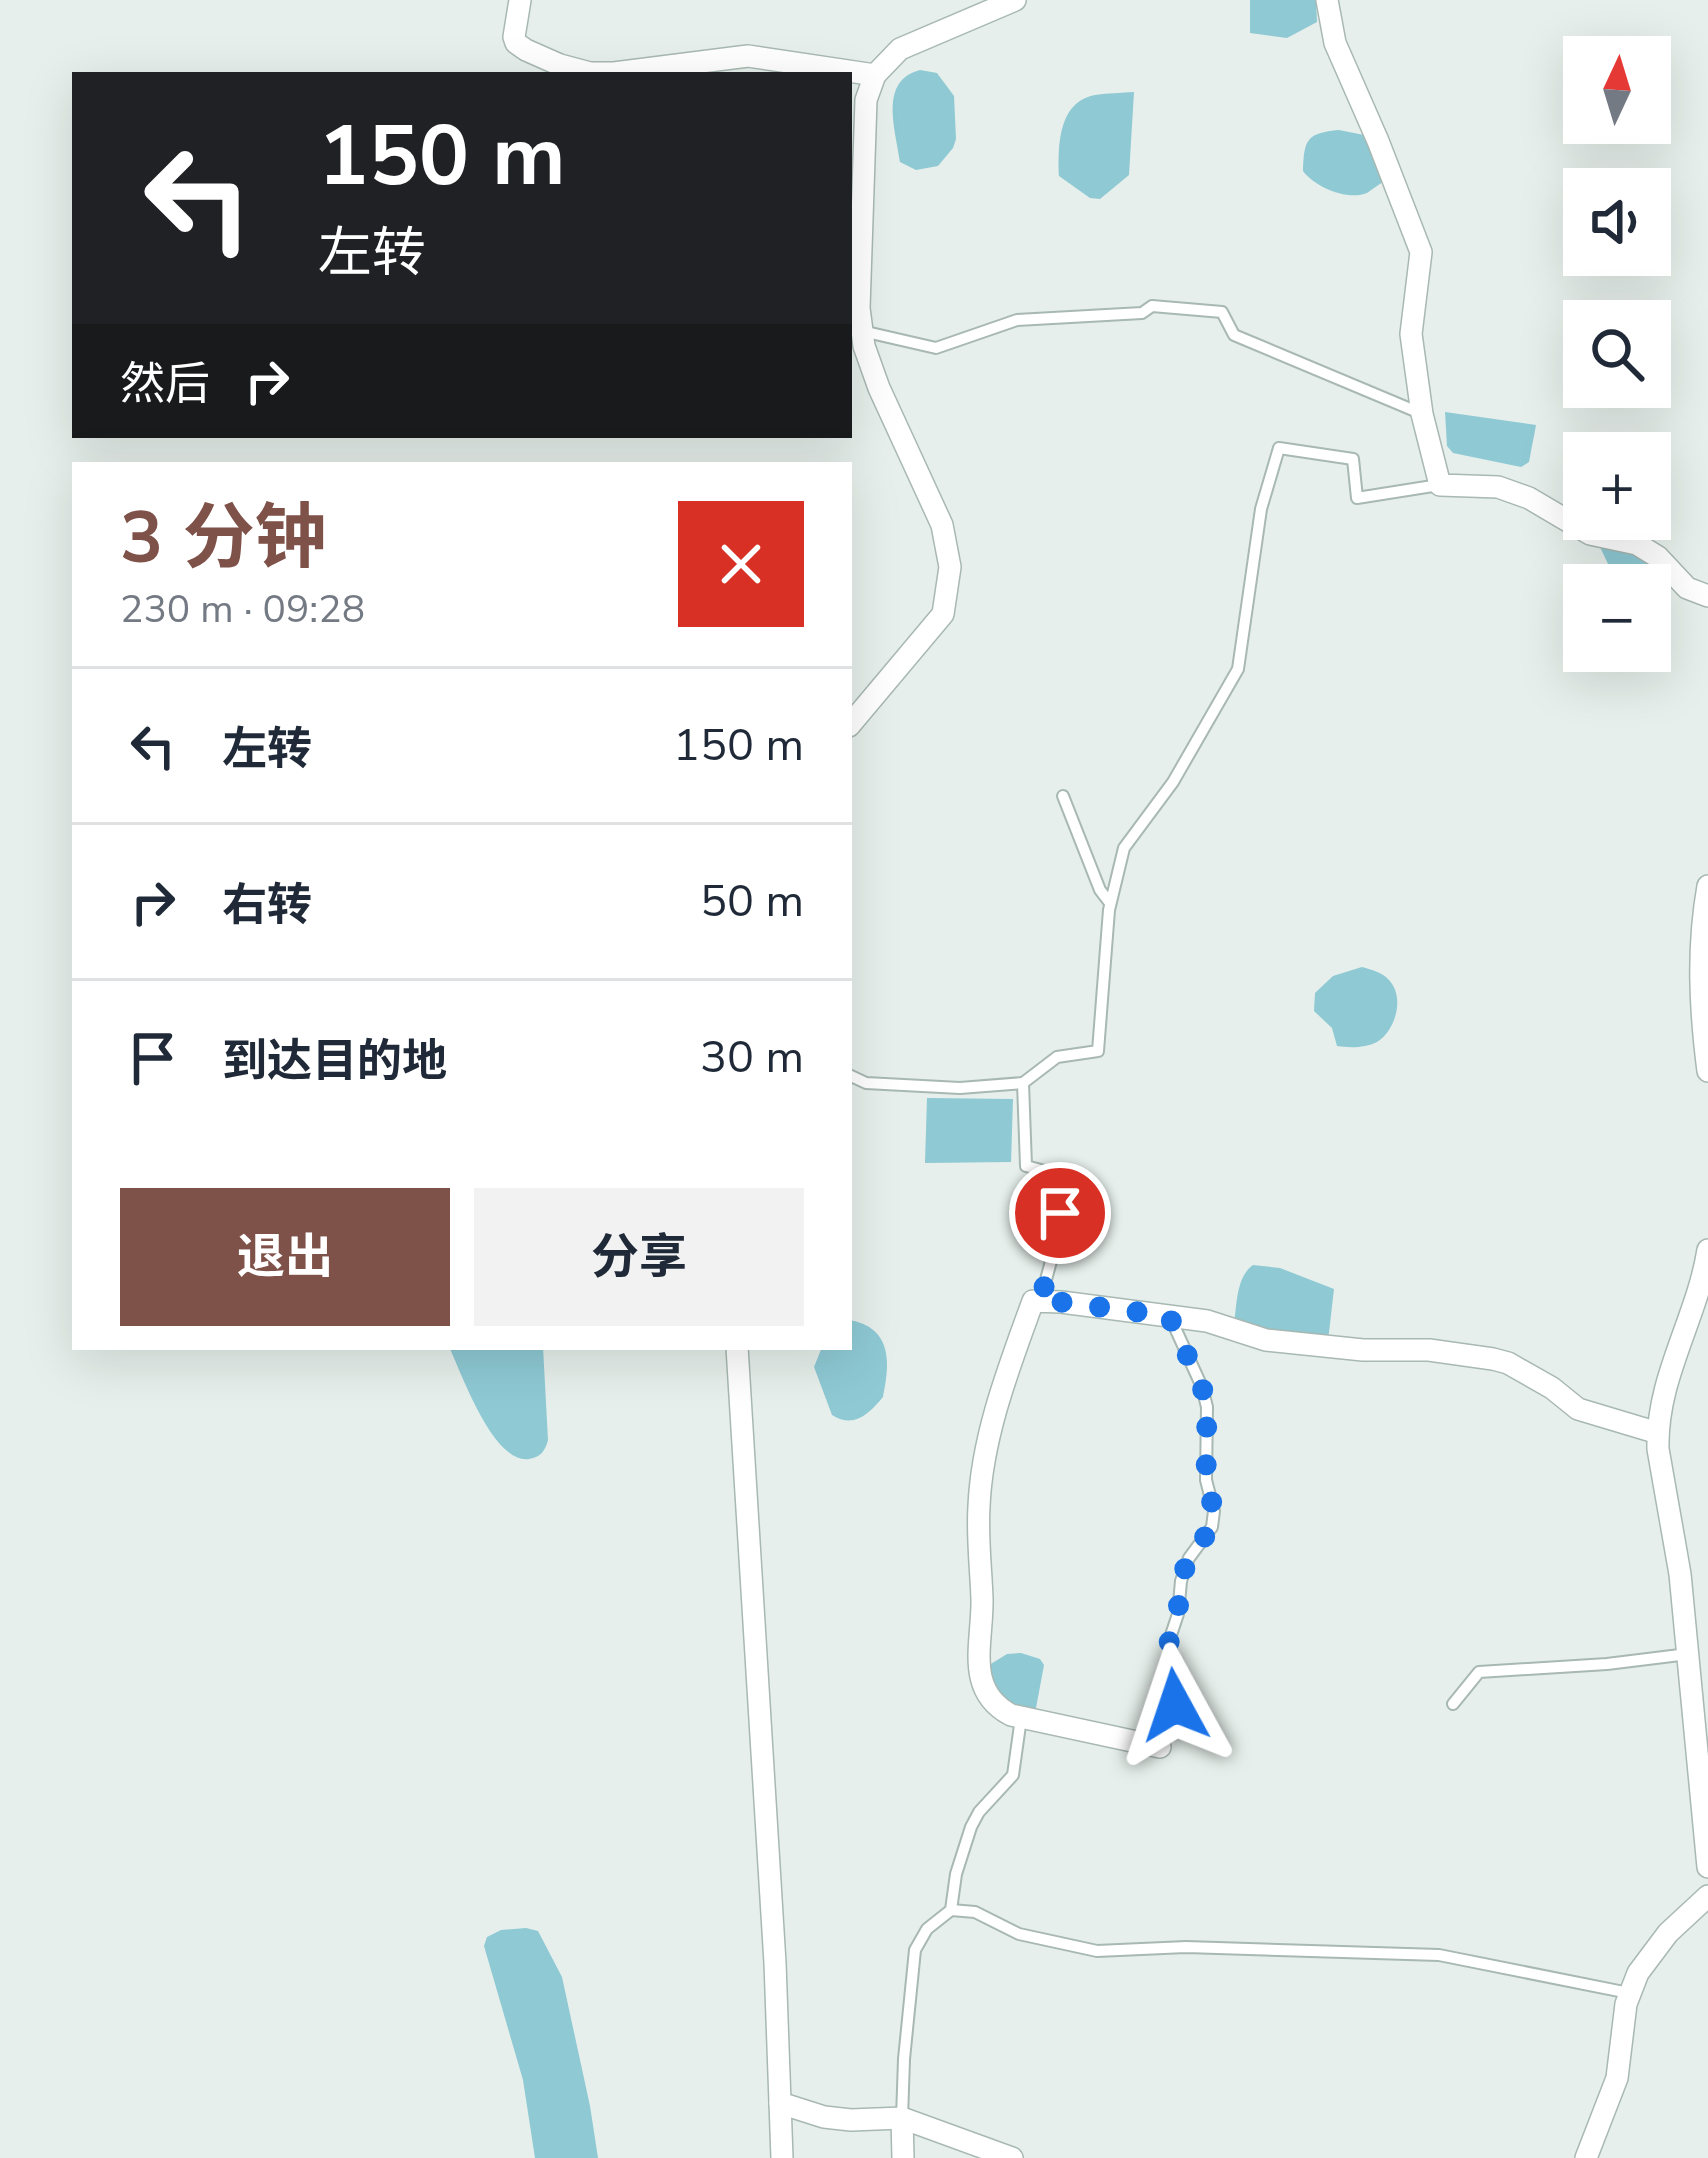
<!DOCTYPE html>
<html lang="zh">
<head>
<meta charset="utf-8">
<style>
  body { margin:0; font-family:"Nunito Sans","Noto Sans SC",sans-serif; background:#f2f2f3; color:#1f2937; height:100vh; display:flex; flex-direction:column; font-size:45px; white-space:nowrap }
  * { box-sizing:border-box; margin:0 }
  p { font-size:39px; color:#747a83 }
  .icon { flex:none; width:66px; height:66px; fill:none; stroke:currentColor; stroke-width:2; stroke-linecap:round; stroke-linejoin:round }
  .map { position:relative; flex:1; overflow:hidden }
  .side { position:absolute; left:72px; top:462px; width:780px; height:888px; display:flex; flex-direction:column; background:#fff; border-radius:0px; box-shadow:0 12px 48px #0002 }
  .side>* { flex:none }
  .guide { position:absolute; left:72px; top:72px; width:780px; height:366px; border-radius:0px; box-shadow:0 12px 48px #0002; background:#202124; color:#fff; overflow:hidden }
  .needle { width:78px; rotate:4deg }
  .controls { position:absolute; left:1563px; top:36px; display:grid; gap:24px }
  .controls a { display:grid; place-items:center; width:108px; height:108px; border-radius:0px; background:#fff; box-shadow:0 12px 48px #0002; font-size:60px }
  .pin { position:absolute; display:grid; place-items:center; width:102px; height:102px; color:#fff; margin:-51px; border:6px solid #fff; border-radius:50%; box-shadow:0 3px 12px #0007 }
  .me { position:absolute; width:132px; margin:-66px; rotate:355deg; stroke-linejoin:round; filter:drop-shadow(0 0 9px #0008) }
  .turn { display:flex; align-items:center; gap:42px; height:252px; padding:0 48px; font-size:54px }
  .turn .icon { width:156px; height:156px; stroke-width:2.5 }
  .turn b { display:block; font-size:84px; line-height:102px }
  .then { display:flex; align-items:center; height:114px; padding:0 48px; background:#0003; gap:24px; font-size:45px }
  .round { display:grid; place-items:center; flex:none; width:126px; height:126px; border-radius:0px; background:#f2f2f3 }
  .overview { display:flex; align-items:center; justify-content:space-between; height:204px; padding:0 48px }
  h1 { font-size:72px; font-weight:700; line-height:90px; color:#7f5249 }
  .primary-button { display:flex; gap:24px; margin-top:auto; padding:24px 48px }
  .primary-button a { flex:1; height:138px; border-radius:0px; background:#7f5249; color:#fff; font-size:48px; font-weight:700; line-height:138px; text-align:center }
  .primary-button a+a { background:#f2f2f3; color:#1f2937 }
  ul { padding:0; list-style:none }
  li { display:flex; align-items:center; gap:36px; height:156px; padding:0 48px; border-top:3px solid #e0e1e3 }
  li div { flex:1 }
  li b { display:block; font-size:45px }
  li em { font-style:normal }
  .map>svg:first-child { display:block }
  .water { fill:#8ec9d4 }
  .lines { fill:none; stroke-linecap:round; stroke-linejoin:round }
  .service-casing { stroke:#a8b8b2; stroke-width:14 }
  .minor-casing { stroke:#a8b8b2; stroke-width:24 }
  .service { stroke:#fff; stroke-width:10 }
  .minor { stroke:#fff; stroke-width:21 }
  .route { stroke:#1a73e8; stroke-width:21; stroke-dasharray:0 37.8 }
</style>
</head>
<body>
<div class="map">
<svg width="1708" height="2158" viewBox="0 0 1708 2158">
  <rect width="100%" height="100%" fill="#e6efeb"/>
  <g class="water">
    <path d="M1250,0H1316L1317,22L1287,38L1250,33Z"/>
    <path d="M920,70L937,73L954,96L956,139L953,148L938,166L916,170L900,162C896,130 878,81 920,70Z"/>
    <path d="M1134,92L1129,175L1100,199L1090,198L1059,176C1058,146 1058,102 1095,95C1108,93 1122,93 1134,92Z"/>
    <path d="M1339,130L1369,136L1384,181C1381,183 1370,191 1367,193C1347,201 1315,187 1303,171C1304,139 1307,133 1339,130Z"/>
    <path d="M1445,412L1536,425L1529,462L1521,467L1453,453L1447,446Z"/>
    <path d="M1600,547L1633,551L1669,578L1650,592V585H1618Z"/>
    <path d="M1362,967C1372,970 1382,972 1389,980C1405,997 1396,1030 1377,1042C1365,1048 1350,1048 1337,1046L1332,1028L1314,1011L1315,993L1333,976Z"/>
    <path d="M927,1098L1013,1099L1011,1162L925,1163Z"/>
    <path d="M1253,1265L1280,1268L1334,1289L1328,1341L1234,1324C1237,1305 1236,1277 1253,1265Z"/>
    <path d="M849,1320C891,1327 891,1361 883,1397C869,1414 854,1429 832,1415L814,1367L822,1347H849Z"/>
    <path d="M449,1347H543L548,1440C545,1451 541,1457 529,1459C493,1464 462,1374 449,1347Z"/>
    <path d="M1021,1653L1040,1659L1044,1665L1036,1708C1005,1712 997,1691 986,1667L1007,1654Z"/>
    <path d="M526,1928L538,1931L562,1977L590,2106L598,2158H535L523,2080L484,1946L487,1937L501,1930Z"/>
  </g>
  <g class="lines">
    <defs>
      <g id="service">
        <path d="M862,331L936,348L1017,320L1142,313L1152,306L1222,312L1234,335L1420,413"/>
        <path d="M1063,796L1100,890L1110,903"/>
        <path d="M849,1075L866,1083L960,1088L1023,1083L1057,1057L1098,1051L1109,910L1124,848L1173,782L1238,669L1261,509L1279,448L1353,459L1357,498L1439,485"/>
        <path d="M1023,1083L1026,1166L1067,1177L1054,1250L1040,1302"/>
        <path d="M1453,1704L1479,1672L1607,1664L1688,1654"/>
        <path d="M1160,1747L1177,1697L1178,1680L1169,1641L1178,1614L1181,1581L1189,1558L1212,1527L1214,1511L1206,1480L1207,1407L1202,1387L1171,1319"/>
        <path d="M951,1910L975,1912L1019,1934L1097,1951L1186,1947L1439,1955L1629,1993"/>
        <path d="M902,2118L904,2059L915,1950L927,1929L951,1910L956,1874L971,1827L979,1812L1013,1775L1021,1718"/>
      </g>
      <g id="minor">
        <path d="M520,0L514,37L516,43L526,50L560,65L590,73H614L748,56L875,75"/>
        <path d="M1327,0L1335,43L1378,141L1421,252L1411,334L1422,414L1440,485L1498,487L1529,498L1590,534L1637,544L1658,557L1687,588L1708,596"/>
        <path d="M849,726L943,614L950,567L942,525L879,388L864,346L859,308L866,100L875,75L900,49L1015,0"/>
        <path d="M1708,886C1697,948 1700,1009 1708,1071"/>
        <path d="M1708,1250C1697,1319 1656,1378 1658,1449L1680,1574L1708,1867"/>
        <path d="M737,1347L775,1963L782,2158"/>
        <path d="M1160,1747L1011,1715C964,1690 983,1642 982,1599C981,1568 977,1538 979,1506C982,1436 1009,1367 1033,1301L1061,1302L1207,1321L1266,1340L1363,1350H1429L1493,1359L1508,1363L1552,1388L1578,1409L1658,1433"/>
        <path d="M780,2103L824,2117L851,2120L902,2118L1012,2158"/>
        <path d="M902,2118L903,2158"/>
        <path d="M1586,2158L1617,2078L1626,2004L1638,1973L1668,1933L1708,1896"/>
      </g>
    </defs>
    <use href="#service" class="service-casing"/>
    <use href="#minor" class="minor-casing"/>
    <use href="#service" class="service"/>
    <use href="#minor" class="minor"/>
  </g>
  <g class="lines">
    <path class="route" d="M1060,1213L1054,1250L1040,1302H1061L1169,1316L1202,1387L1207,1407L1206,1480L1214,1511L1212,1527L1189,1558L1180,1581L1178,1614L1169,1641L1178,1680L1175,1705"/>
  </g>
</svg>
<div class="controls">
<a><svg class="needle" viewBox="-14 -14 28 28"><path d="M0-13l5 13h-10z" fill="#e53935"/><path d="M0 13l5-13h-10z" fill="#747a83"/></svg></a>
<a><svg class="icon" aria-label="sound" viewBox="0 0 24 24"><path d="M4 9h4l5-4v14l-5-4H4zM17 9q2 3 0 6"/></svg></a>
<a><svg class="icon" aria-label="search" viewBox="0 0 24 24"><circle cx="10" cy="10" r="6"/><path d="M15 15l6 6"/></svg></a>
<a>+</a>
<a>−</a>
</div>
<div class="pin" style="left:1060px;top:1213px;background:#d93025"><svg class="icon" aria-label="arrive" viewBox="0 0 24 24"><path d="M6 21V4h12l-3 4 3 4H6"/></svg></div>
<svg class="me" style="left:1175px;top:1705px" viewBox="-20 -20 40 40"><path d="M0-17L14 15 0 8-14 15z" fill="#1a73e8" stroke="#fff" stroke-width="4"/></svg>
<div class="guide">
<div class="turn"><svg class="icon" aria-label="left" viewBox="0 0 24 24"><path d="M17 20v-9H6M10 6l-5 5 5 5"/></svg><div><b>150 m</b>左转</div></div>
<div class="then">然后<svg class="icon" aria-label="right" viewBox="0 0 24 24"><path d="M7 20v-9h11M14 6l5 5-5 5"/></svg></div>
</div>
<section class="side">
<div class="overview"><div><h1>3 分钟</h1><p>230 m · 09:28</p></div><a class="round" style="background:#d93025;color:#fff"><svg class="icon" aria-label="close" viewBox="0 0 24 24"><path d="M6 6l12 12M18 6L6 18"/></svg></a></div>
<ul>
<li><svg class="icon" aria-label="left" viewBox="0 0 24 24"><path d="M17 20v-9H6M10 6l-5 5 5 5"/></svg><div><b>左转</b></div><em>150 m</em></li>
<li><svg class="icon" aria-label="right" viewBox="0 0 24 24"><path d="M7 20v-9h11M14 6l5 5-5 5"/></svg><div><b>右转</b></div><em>50 m</em></li>
<li><svg class="icon" aria-label="arrive" viewBox="0 0 24 24"><path d="M6 21V4h12l-3 4 3 4H6"/></svg><div><b>到达目的地</b></div><em>30 m</em></li>
</ul>
<div class="primary-button"><a>退出</a><a>分享</a></div>
</section>
</div>
</body>
</html>
